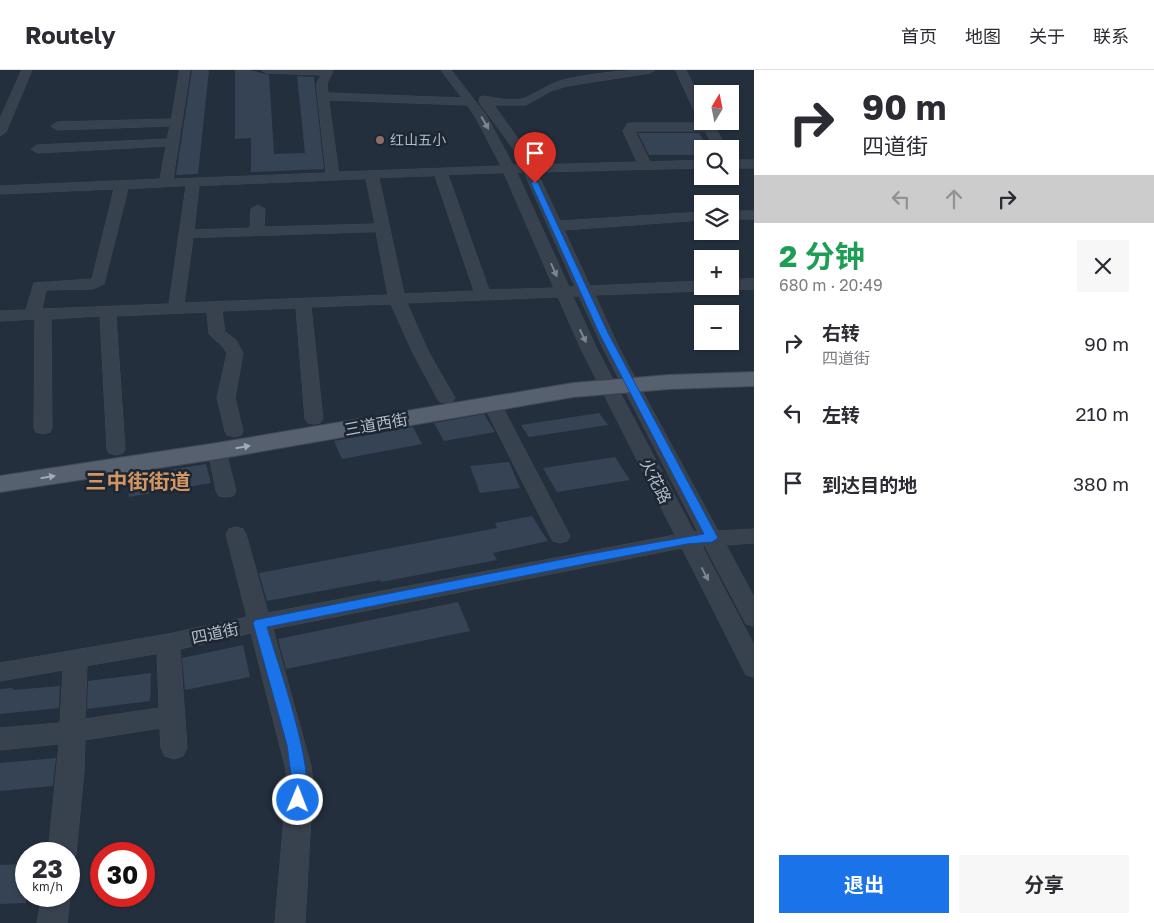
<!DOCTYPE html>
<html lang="zh">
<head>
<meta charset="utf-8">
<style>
  body { margin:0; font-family:"Golos Text","Noto Sans SC",sans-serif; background:#f7f7f7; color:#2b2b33; height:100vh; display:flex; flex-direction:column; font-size:19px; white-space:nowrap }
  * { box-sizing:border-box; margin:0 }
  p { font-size:16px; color:#7c7c81 }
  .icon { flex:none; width:28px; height:28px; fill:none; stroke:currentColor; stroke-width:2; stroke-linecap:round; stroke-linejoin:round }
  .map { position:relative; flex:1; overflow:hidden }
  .side { display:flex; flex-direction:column; background:#fff; width:400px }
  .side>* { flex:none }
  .hud { background:#fff; color:#2b2b33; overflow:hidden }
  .needle { width:32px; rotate:10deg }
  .fabs { position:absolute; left:694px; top:15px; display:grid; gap:10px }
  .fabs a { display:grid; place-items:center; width:45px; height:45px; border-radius:0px; background:#fff; box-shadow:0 1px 4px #0004; font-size:25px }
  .speed { position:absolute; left:15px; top:772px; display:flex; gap:10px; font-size:25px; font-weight:700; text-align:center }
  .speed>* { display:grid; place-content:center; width:65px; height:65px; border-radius:50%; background:#fff; box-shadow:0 1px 4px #0004; line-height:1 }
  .speed small { font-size:12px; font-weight:400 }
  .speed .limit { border:8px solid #d22; background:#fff; color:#111 }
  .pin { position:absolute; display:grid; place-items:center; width:42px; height:42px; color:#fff; margin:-51px -21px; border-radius:50% 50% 50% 0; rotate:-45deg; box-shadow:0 0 5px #0007 }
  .pin .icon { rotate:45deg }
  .me { position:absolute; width:55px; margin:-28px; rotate:1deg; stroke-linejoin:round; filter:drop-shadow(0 0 4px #0008) }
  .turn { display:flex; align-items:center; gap:18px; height:105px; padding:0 25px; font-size:22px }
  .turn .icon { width:65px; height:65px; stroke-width:2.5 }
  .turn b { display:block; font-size:35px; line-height:42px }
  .lanes { display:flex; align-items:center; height:48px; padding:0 25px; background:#0003; justify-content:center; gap:25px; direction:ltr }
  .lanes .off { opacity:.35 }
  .round { display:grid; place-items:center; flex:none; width:52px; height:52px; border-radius:0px; background:#f7f7f7 }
  .summary { display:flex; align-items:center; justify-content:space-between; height:85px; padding:0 25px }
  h1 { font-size:30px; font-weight:700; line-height:38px; color:#1e9e55 }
  .button { display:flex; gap:10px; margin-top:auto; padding:10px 25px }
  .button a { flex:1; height:58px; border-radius:0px; background:#1a73e8; color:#fff; font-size:20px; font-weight:700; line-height:58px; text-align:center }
  .button a+a { background:#f7f7f7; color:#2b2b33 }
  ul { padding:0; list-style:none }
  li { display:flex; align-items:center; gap:15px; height:70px; padding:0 25px }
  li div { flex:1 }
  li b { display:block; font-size:19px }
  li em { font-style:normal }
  header { display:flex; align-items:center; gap:30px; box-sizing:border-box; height:70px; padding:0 25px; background:#fff; border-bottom:1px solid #e1e1e2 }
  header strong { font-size:24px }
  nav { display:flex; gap:28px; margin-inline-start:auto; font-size:18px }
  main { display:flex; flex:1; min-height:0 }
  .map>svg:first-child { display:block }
  .building { fill:#364354 }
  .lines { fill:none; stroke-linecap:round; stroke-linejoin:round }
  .minor-casing { stroke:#414a57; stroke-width:1 }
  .major-casing { stroke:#414a57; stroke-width:2 }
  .minor { fill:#38414e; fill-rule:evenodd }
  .major { fill:#56606e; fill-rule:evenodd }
  .oneway { fill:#7c8592 }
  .oneway2 { fill:#a1aab7 }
  .route { fill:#1a73e8; stroke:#114b97 }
  .education-dot { fill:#8d6e63; stroke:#1d2633; stroke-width:2 }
  .labels { text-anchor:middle; stroke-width:5; stroke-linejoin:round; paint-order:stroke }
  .far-poi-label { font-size:14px; fill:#b4bcc9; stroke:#1d2633; text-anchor:start }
  .street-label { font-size:16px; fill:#b4bcc9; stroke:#1d2633 }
  .district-label { font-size:21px; font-weight:bold; fill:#d59563; stroke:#1d2633 }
</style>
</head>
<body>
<header>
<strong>Routely</strong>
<nav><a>首页</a><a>地图</a><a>关于</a><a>联系</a></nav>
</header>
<main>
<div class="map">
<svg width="754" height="853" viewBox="0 0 754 853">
  <rect width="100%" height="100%" fill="#242f3e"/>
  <g class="building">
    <path d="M192,0H209L198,104L176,105Z"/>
    <path d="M235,0H250L269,5L274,84L305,83L297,6L314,7L324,99L251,102V68L235,69Z"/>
    <path d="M638,63H699L709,79H702V85H649Z"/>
    <path d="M599,343L608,355L529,367L521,355Z"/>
    <path d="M484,344L495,362L444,371L434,353Z"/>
    <path d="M413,357L422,374L342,389L334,371Z"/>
    <path d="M615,387L630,410L557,422L543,398Z"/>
    <path d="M509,392L520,418L480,423L470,396Z"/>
    <path d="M206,394L211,413L129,427L126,407Z"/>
    <path d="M532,446L548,471L493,483L497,490L381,512L380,510L267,531L259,503L497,458L495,453Z"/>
    <path d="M458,532L470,561L286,599L278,569Z"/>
    <path d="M243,575L250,607L185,620L182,588Z"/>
    <path d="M151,603L150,631L87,639L88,611Z"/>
    <path d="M60,616L59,638L0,644V619L13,618V620Z"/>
    <path d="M56,688L53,716L0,721V693Z"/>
    <path d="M26,794V833L0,834V795Z"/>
  </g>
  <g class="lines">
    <defs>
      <g id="minor">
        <path d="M22,0H32L6,62L0,66V49Z"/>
        <path d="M180,0H190L173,109L326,103L317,20V13L321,5L266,3L261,0H332L333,2L327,13L328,23L462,28L441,0H451L486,45L513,95H521L514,80L479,32L480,27L484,26C494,28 514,32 525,28C538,22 549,14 563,10C593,3 625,0 655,0L650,3L567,16L551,21L526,35H494L526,80L533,95L637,92L623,61L627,54L631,53H701L700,51L702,48V51H712L727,79H715L705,61H635L650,92L702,90V98L537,102L560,151L702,142V150L564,160L590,216L702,211V216H709L707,219L702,221L595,225L619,278L718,461L754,459V473L726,475L754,527V556L746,554L705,476H702L754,575V607L746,605L682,478L273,559L311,696L313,712L305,853H275L287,712L285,696L251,563L180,579L187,678L183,686L174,689L165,686L161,678L160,658L85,670L84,701L76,784L72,793L69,794V784H48L59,674L0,680V658L60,653L63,600L0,611V593L168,564L247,547L226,464L229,459L236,457L243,459L246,464L268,543L675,465L581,279L558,227L407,233L428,281L455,328L452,332L446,333L440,332L437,328L412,281L391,234L311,237L323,349L320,353L314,354L308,353L305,349L296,238L222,241L225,262L236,270L243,283L235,328L243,361L241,365L234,367L227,365L225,361L217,328L227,283L223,277L209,264L207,242L116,246L125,379L123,383L116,385L109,383L107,379L100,246L51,249L52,358L50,362L43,364L36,362L34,358L35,249L0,251V241L26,240L34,213L92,209L114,119L0,124V116L160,109L166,76L37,83L31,79L37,75L167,69L170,56L57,60L51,56L57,52L171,49ZM329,30L467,35L475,46L501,96L339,102ZM524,102L575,217H569L517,103ZM504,103L554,218L489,220L448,105ZM435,106L474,221L404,224L379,108ZM366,109L375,154L264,157L265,139L258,135L251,139L250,158L194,160L199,116ZM186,116L169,234L42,239L46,220L93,219L104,214L128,119ZM376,162L388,225L184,233L193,168ZM573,226H579L603,278L698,462H694L597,279ZM157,584L159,638L85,649L87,596Z"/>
        <path d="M676,0H686L702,33V47L696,44Z"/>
        <rect x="730" y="90" width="24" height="8"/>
        <rect x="730" y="141" width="24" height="8"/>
        <path d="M754,209V219L730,220L723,216H730V210Z"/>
        <path d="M492,329L498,330L501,334L570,466L567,471L560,473L553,471L550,466L483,334L486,330Z"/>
        <path d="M217,375L224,377L226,381L236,421L233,426L226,427L219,426L216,421L208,381L210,377Z"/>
        <path d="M69,822L70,826L67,853H37L42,826H69Z"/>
      </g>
      <path id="major" d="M754,302V316L669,319L573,327L217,389L0,422V406L217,373L573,313L669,305Z"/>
    </defs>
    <use href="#minor" class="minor-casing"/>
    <use href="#major" class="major-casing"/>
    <use href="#minor" class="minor"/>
    <use href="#major" class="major"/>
  </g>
  <defs><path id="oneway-solid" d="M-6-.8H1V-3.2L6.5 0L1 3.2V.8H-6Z" transform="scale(1.25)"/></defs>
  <g class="oneway">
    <use href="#oneway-solid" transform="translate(485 53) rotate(60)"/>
    <use href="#oneway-solid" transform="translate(554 200) rotate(66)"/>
    <use href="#oneway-solid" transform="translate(583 266) rotate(65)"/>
    <use href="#oneway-solid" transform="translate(705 504) rotate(62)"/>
  </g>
  <g class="oneway2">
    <use href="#oneway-solid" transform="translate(243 377) rotate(-10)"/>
    <use href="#oneway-solid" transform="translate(48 407) rotate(-9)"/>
  </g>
  <path class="route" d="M535,111L538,113L608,263L718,468L712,472L687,474L584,494L267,557C277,592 318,704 304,734L298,736L293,734L291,730L292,712L287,675L253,553L255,550L584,485L704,464L599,263L531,113Z"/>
  <circle class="education-dot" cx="380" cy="70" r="5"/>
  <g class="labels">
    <g class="far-poi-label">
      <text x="390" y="75">红山五小</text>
    </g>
    <g class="street-label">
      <text transform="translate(376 354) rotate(-10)" y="6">三道西街</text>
      <text transform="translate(656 411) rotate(63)" y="6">火花路</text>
      <text transform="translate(215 563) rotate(-12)" y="6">四道街</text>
    </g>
    <g class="district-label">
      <text x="138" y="419">三中街街道</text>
    </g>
  </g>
</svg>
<div class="fabs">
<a><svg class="needle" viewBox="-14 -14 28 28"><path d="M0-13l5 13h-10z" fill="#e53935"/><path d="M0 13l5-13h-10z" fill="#7c7c81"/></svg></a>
<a><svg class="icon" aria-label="search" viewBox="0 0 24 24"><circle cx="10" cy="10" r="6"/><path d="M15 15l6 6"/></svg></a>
<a><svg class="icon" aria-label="layers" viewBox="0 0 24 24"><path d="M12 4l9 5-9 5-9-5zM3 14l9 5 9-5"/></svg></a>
<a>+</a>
<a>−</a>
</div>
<div class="speed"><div>23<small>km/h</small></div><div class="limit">30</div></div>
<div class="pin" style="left:535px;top:113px;background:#d93025"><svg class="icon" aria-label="arrive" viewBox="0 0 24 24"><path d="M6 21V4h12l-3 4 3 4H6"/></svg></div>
<svg class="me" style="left:298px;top:730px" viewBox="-20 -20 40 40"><circle r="17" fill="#1a73e8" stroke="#fff" stroke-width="3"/><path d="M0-11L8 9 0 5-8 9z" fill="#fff"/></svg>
</div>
<section class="side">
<div class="hud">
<div class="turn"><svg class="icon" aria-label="right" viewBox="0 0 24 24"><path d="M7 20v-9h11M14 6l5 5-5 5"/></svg><div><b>90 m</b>四道街</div></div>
<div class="lanes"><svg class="icon off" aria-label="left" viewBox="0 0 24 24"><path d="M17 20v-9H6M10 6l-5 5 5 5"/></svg><svg class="icon off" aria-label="ahead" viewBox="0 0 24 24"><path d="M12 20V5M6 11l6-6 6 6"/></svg><svg class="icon" aria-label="right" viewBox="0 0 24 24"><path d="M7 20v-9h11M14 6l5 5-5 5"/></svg></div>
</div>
<div class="summary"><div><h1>2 分钟</h1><p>680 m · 20:49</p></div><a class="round"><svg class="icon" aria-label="close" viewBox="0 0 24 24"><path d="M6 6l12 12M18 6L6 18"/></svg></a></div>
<ul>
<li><svg class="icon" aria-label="right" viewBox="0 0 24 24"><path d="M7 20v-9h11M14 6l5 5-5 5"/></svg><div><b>右转</b><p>四道街</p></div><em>90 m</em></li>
<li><svg class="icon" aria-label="left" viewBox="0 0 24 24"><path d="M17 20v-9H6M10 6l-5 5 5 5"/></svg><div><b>左转</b></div><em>210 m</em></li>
<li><svg class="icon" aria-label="arrive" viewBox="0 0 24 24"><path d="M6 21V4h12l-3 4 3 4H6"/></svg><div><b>到达目的地</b></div><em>380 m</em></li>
</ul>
<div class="button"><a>退出</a><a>分享</a></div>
</section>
</main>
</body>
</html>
